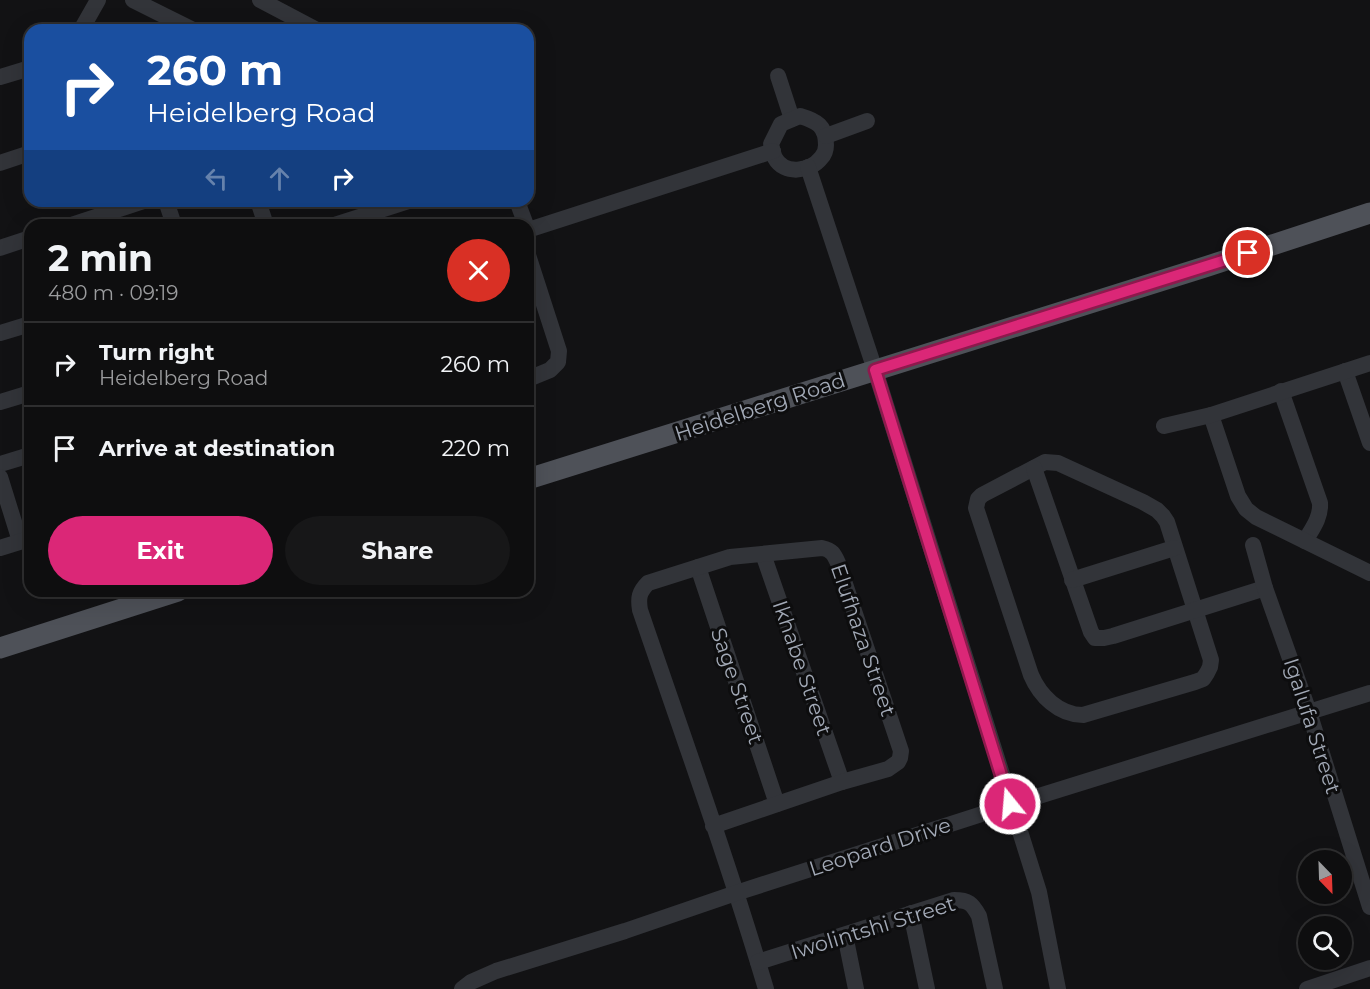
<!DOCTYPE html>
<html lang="en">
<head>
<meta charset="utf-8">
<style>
  body { margin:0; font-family:Montserrat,sans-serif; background:#171718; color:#f1f3f6; height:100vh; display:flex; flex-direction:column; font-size:22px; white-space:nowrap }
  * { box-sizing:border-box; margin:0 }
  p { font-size:20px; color:#9b9c9e }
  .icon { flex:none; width:33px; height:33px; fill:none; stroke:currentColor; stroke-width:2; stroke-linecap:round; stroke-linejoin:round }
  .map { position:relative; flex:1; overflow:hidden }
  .drawer { position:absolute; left:24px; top:219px; width:510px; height:378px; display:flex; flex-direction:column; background:#0e0e0f; border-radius:18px; box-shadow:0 6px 24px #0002,0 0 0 2px #2e2e2f }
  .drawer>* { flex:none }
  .hud { position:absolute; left:24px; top:24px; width:510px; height:183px; border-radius:18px; box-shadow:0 6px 24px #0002,0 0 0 2px #2e2e2f; background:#1a4fa0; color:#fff; overflow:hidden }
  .needle { width:39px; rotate:157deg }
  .buttons { position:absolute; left:1298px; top:850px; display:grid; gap:12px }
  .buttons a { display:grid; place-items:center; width:54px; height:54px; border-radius:50%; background:#0e0e0f; box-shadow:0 6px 24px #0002,0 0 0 2px #2e2e2f; font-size:30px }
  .pin { position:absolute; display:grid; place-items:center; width:51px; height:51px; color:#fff; margin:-26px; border:3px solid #fff; border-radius:50%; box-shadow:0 2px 6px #0007 }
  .me { position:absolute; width:66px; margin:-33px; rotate:343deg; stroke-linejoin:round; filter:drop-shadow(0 0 4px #0008) }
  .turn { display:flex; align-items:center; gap:21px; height:126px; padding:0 24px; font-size:27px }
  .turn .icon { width:78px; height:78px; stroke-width:2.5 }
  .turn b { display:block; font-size:42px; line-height:51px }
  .lanes { display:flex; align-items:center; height:57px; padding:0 24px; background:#0003; justify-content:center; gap:30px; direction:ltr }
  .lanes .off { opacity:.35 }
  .round { display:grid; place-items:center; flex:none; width:63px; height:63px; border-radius:32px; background:#171718 }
  .summary { display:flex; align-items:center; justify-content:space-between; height:102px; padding:0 24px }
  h1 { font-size:36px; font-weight:700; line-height:45px }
  .action { display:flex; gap:12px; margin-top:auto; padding:12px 24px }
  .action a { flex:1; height:69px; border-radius:36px; background:#db2777; color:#fff; font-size:24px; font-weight:700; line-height:69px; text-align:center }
  .action a+a { background:#171718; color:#f1f3f6 }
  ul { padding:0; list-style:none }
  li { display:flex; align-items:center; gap:18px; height:84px; padding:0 24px; border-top:2px solid #2e2e2f }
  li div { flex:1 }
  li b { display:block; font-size:22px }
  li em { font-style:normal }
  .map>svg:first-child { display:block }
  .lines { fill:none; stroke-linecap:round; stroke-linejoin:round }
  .minor { stroke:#323439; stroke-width:16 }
  .major { stroke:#4e5158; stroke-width:21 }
  .route-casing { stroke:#8e194d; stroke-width:15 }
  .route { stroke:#db2777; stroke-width:10 }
  .labels { text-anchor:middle; stroke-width:6; stroke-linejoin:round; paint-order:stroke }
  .street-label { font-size:21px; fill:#a2a9b6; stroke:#0d0d0e }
</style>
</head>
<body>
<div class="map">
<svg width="1370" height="989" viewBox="0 0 1370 989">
  <rect width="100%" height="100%" fill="#121214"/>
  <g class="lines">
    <g class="minor">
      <path d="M133,0L193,30"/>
      <path d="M260,0L317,30"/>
      <path d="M81,30L98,0"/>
      <path d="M778,76L792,119"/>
      <path d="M0,77L30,68"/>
      <path d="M800,116C817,121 826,126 826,145C826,150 824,155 821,158C810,172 784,175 775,158C773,154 772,148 771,144L781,124Z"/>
      <path d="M826,136L867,121"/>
      <path d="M0,163L30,153"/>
      <path d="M808,167L875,370L1039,892L1058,989"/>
      <path d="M166,201L174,225"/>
      <path d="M258,201L266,225"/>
      <path d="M517,201L526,225"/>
      <path d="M71,225L144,201"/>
      <path d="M334,225L409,201"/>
      <path d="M528,230L773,151"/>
      <path d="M0,248L30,238"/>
      <path d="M528,255L559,351L558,362L550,370L528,379"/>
      <path d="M0,333L30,324"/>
      <path d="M1345,371L1370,443"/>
      <path d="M1281,391L1320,503C1321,518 1312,529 1305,541"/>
      <path d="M0,402L30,393"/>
      <path d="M1211,415L1238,496L1246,509L1256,517L1370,573"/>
      <path d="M1164,426L1211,415L1370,363"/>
      <path d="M1045,462L1058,463L1143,502L1157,510L1163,516L1167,522L1211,660L1210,667L1207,673L1203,679L1195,682L1083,715C1059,715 1040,696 1031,675L976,508L978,499L982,495Z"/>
      <path d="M0,464L30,455"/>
      <path d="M1034,468L1091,632L1095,638H1104L1113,636L1265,588"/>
      <path d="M0,477L20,541"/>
      <path d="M1253,545L1265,588L1309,712L1370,907"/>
      <path d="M0,548L29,539"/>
      <path d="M763,554L842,782"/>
      <path d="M698,567L777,804"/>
      <path d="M1072,580L1174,548"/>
      <path d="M713,826L842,782L888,769L898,762L900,758L901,751L838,563C834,554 832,550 822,548L730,557L648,583C639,592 638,598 640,610C683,736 728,861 766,989"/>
      <path d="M911,913L927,989"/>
      <path d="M845,935L856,989"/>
      <path d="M758,962L954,900C968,900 972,903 979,916L995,989"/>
      <path d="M462,989L471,982L496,971L625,931L736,893L1010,805L1370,693"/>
      <path d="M1307,989L1370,968"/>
    </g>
    <g class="major">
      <path d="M528,479L1208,266L1370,213"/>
      <path d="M0,648L178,591"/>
    </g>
  </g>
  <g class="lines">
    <defs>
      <path id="route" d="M1010,804L875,370L1248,253"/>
    </defs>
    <use href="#route" class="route-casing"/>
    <use href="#route" class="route"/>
  </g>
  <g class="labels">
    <g class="street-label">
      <text transform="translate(760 407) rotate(-18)" y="7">Heidelberg Road</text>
      <text transform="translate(863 640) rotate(71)" y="7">Elufhaza Street</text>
      <text transform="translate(802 668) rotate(71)" y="7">Ikhabe Street</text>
      <text transform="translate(737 686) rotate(71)" y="7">Sage Street</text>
      <text transform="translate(1312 726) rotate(72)" y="7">Igalufa Street</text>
      <text transform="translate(880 847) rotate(-18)" y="7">Leopard Drive</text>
      <text transform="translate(873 928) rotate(-17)" y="7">Iwolintshi Street</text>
    </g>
  </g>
</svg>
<div class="buttons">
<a><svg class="needle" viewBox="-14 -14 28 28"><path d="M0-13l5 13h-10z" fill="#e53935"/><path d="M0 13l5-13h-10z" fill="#9b9c9e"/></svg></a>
<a><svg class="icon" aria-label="search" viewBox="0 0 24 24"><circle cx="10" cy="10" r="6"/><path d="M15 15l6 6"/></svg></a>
</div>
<div class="pin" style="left:1248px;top:253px;background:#d93025"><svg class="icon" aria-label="arrive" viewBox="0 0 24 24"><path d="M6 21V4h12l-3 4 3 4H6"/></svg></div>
<svg class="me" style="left:1010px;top:804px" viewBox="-20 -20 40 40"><circle r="17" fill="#db2777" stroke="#fff" stroke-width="3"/><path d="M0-11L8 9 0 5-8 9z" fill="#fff"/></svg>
<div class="hud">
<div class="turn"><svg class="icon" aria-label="right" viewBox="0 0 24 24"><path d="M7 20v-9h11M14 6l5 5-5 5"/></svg><div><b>260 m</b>Heidelberg Road</div></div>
<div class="lanes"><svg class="icon off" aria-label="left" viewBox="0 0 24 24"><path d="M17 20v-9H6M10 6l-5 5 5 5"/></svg><svg class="icon off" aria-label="ahead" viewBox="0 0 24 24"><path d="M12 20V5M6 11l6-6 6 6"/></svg><svg class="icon" aria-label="right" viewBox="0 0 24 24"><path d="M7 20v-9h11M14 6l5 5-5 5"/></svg></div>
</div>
<section class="drawer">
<div class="summary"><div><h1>2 min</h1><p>480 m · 09:19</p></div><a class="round" style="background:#d93025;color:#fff"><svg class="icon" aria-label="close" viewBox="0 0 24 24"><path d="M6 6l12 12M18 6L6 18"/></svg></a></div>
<ul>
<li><svg class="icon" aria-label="right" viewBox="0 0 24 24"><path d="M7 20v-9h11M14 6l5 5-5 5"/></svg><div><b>Turn right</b><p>Heidelberg Road</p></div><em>260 m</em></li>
<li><svg class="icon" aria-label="arrive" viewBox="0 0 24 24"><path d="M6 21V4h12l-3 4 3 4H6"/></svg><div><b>Arrive at destination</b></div><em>220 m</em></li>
</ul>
<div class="action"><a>Exit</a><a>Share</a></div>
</section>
</div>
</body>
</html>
